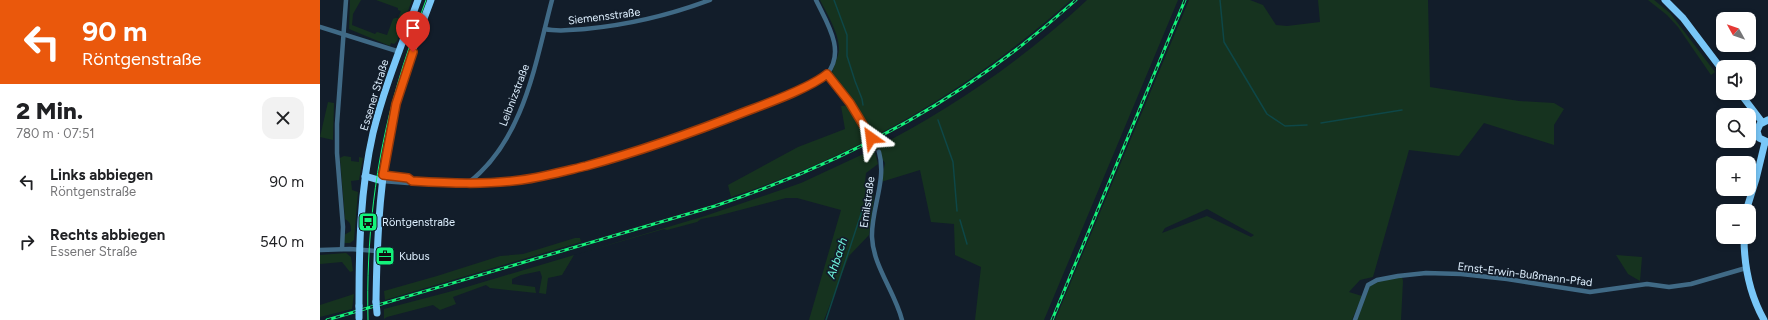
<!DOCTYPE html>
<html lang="de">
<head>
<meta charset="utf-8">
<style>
  body { margin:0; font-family:Figtree,sans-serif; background:#f2f2f2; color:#202124; height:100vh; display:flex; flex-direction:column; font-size:15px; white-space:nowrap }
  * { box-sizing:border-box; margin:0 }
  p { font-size:13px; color:#757577 }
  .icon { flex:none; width:22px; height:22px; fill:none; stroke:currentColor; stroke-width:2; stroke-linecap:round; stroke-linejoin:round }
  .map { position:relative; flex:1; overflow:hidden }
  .sheet { display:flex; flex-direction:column; background:#fff; width:320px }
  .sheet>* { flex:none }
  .guide { background:#ea580c; color:#fff; overflow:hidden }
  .needle { width:26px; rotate:310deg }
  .controls { position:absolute; left:1396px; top:12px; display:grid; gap:8px }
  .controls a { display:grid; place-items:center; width:40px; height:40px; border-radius:8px; background:#fff; box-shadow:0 2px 6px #0003; font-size:20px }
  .pin { position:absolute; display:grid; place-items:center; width:34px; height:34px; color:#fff; margin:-41px -17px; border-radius:50% 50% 50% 0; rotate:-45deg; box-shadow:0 0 4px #0007 }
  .pin .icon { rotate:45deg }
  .me { position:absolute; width:44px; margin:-22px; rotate:329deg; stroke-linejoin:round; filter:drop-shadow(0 0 3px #0008) }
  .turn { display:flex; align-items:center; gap:14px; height:84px; padding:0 16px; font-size:18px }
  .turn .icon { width:52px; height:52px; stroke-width:2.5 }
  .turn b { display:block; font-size:28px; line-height:34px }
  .round { display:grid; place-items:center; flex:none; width:42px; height:42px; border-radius:12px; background:#f2f2f2 }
  .head { display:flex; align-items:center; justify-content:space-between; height:68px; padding:0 16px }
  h1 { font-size:24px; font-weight:800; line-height:30px }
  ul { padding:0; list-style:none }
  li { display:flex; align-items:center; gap:12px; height:60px; padding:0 16px }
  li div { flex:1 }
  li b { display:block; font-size:15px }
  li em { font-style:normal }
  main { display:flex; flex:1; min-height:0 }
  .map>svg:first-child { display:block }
  .green { fill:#16331f; fill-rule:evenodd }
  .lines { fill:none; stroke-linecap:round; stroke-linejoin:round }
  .stream { stroke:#0e4747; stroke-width:1.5 }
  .street-tunnel { stroke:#303c4a; stroke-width:4.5; stroke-dasharray:4.5 2; stroke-linecap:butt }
  .street { stroke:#406a86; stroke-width:4.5 }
  .secondary { stroke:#79c7f8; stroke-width:7 }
  .tram { stroke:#13f37b; stroke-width:1 }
  .rail-casing { stroke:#13f37b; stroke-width:3 }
  .rail { stroke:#121d2a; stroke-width:1.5; stroke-dasharray:4.5; stroke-linecap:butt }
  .secondary-bridge { stroke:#79c7f8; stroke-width:7 }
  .route-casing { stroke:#983908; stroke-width:10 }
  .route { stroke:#ea580c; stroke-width:7 }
  .labels { text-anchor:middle; stroke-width:3.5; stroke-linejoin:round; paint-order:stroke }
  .street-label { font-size:11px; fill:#ddeefd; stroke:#121d2a }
  .poi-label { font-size:11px; fill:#ddeefd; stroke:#121d2a; text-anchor:start }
  .water-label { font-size:12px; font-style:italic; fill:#70f8e0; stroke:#121d2a }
</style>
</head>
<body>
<main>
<section class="sheet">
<div class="guide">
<div class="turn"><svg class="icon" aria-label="left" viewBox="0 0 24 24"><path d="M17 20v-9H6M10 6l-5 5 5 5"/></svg><div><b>90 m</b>Röntgenstraße</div></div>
</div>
<div class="head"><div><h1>2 Min.</h1><p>780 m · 07:51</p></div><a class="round"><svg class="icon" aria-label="close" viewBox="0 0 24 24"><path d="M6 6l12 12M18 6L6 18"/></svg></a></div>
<ul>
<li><svg class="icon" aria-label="left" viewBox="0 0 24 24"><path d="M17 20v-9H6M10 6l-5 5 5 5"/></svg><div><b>Links abbiegen</b><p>Röntgenstraße</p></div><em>90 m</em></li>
<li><svg class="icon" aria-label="right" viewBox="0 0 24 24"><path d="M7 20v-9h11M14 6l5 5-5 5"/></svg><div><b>Rechts abbiegen</b><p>Essener Straße</p></div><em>540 m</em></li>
</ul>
</section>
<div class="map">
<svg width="1448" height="320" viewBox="0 0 1448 320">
  <rect width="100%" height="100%" fill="#121d2a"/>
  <g class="green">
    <path d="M30,0H41L33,14L32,25L55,34L57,32L67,35L73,19L75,18H78L81,11L78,10V8L56,0H92L77,41L74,44L71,43L70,46L29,29Z"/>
    <path d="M500,0H751C652,88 538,156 411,197L408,185L478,147L525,129L521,106L535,105C529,98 514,83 512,75C511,71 519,57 519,49C519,33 507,14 500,0Z"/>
    <path d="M767,0H858L724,320H655L661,267L635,255L634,224L611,222L600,170L561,182L565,163L555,148C578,136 602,123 624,109C675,78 723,41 767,0Z"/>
    <path d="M869,0H930L943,5L956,25L967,26L1000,22L998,0H1108L1110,87L1199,101L1234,103L1244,109L1234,125V145L1164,123L1139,156L1089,150L1053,277L1040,280L1029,292L1042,296L1032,320H735ZM887,209L934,235L931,237L887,216L842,233L845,228Z"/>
    <path d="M1328,0H1334L1350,13L1395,72L1391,75L1358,27L1347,15Z"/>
    <path d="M8,102L14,103L13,140L0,137Z"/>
    <path d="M554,149L558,164L546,173L545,182L553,189L554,198L549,235L529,256L504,320H489L521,210L477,198H466L397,216L381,219L377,222L347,230L344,229L254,255L242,275L228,278L226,294L219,293L222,277L220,271L201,275L192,279V284L215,287L216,293L170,288L166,285L133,297L136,304L120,310L113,305L67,317L64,319V309L140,289L385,216L481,183Z"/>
    <path d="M24,156L31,157V161L39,162V157L43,158L39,180L31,181L32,190L38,192L34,240L30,243H24V235L31,231C31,224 30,222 25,219L20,158Z"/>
    <path d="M255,238H260L261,242L65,300L64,291L117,276L180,256L203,254Z"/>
    <path d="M26,253L31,257L33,271L30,272L22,262L0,264V255Z"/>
    <path d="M1296,255L1322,257L1320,281L1308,274Z"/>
    <path d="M1082,277L1083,281L1081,320H1037L1050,286L1060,281Z"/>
    <path d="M34,294L32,309L0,317V305Z"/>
  </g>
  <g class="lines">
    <g class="stream">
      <path d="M514,0L527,35V56L535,81L542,99L543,105"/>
      <path d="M900,0L904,42L947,114L965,126L987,125"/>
      <path d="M618,120L633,162L637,211"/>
      <path d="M1001,123L1082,110"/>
      <path d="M640,220L647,244"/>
      <path d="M506,320L542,211L548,204"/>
    </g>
    <path class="street-tunnel" d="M551,138L559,152"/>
    <g class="street">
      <path d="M496,0C507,23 526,51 507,74L530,103L551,138"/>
      <path d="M0,27L80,52"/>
      <path d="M225,29C238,32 251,30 265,29C308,25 350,15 390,0"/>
      <path d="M559,152C567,180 551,209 552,237C553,266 575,292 582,320"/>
      <path d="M63,175L89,179L92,181"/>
      <path d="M62,181L88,183L92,181C128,183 165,185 201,180C224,177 247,171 269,165C323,151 375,132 427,111C449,102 490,89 507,74"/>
      <path d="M148,183C204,140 215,64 232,0"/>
      <path d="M22,249L23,227L17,153V124L26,0"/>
      <path d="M0,250L30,249L57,251"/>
      <path d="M1035,320L1048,285L1057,280L1078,276L1106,273L1141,274L1187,279L1270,292L1327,284L1349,287L1371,284L1426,268"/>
    </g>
    <g class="secondary">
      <path d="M1345,0L1363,18L1403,71"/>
      <path d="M1420,93L1442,122"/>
      <path d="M1448,142L1439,138L1437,131L1440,124L1448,120"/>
      <path d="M45,176L62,181"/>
      <path d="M1426,211L1436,179L1445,142"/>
      <path d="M1424,237C1424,266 1430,295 1444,320"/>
      <path d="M56,302C57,235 60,169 76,104C85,69 98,34 111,0"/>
      <path d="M39,306C39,248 40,190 53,133C64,88 82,44 98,0"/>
    </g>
    <path class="tram" d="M48,320C46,241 55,162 77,86C85,57 96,28 106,0"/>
    <defs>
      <g id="rail">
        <path d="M7,320L395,206C532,160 648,97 756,0"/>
        <path d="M732,320L865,0"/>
      </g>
    </defs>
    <use href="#rail" class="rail-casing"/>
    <use href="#rail" class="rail"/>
    <g class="secondary-bridge">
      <path d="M56,302L57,313"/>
      <path d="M39,306V318"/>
    </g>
  </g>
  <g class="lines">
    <defs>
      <path id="route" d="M93,52L76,104L63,175L88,178L92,181C128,183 165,185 201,180C223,177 245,171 266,166C321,151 374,132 427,111C448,103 490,88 507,74L530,103L551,138"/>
    </defs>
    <use href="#route" class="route-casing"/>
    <use href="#route" class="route"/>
  </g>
  <defs>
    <symbol id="bus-square" viewBox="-11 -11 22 22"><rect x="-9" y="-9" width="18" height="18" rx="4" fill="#13f37b" stroke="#121d2a"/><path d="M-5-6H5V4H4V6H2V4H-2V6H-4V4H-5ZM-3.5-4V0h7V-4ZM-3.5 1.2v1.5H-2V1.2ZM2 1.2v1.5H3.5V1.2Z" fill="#111"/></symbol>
    <symbol id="office-square" viewBox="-11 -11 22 22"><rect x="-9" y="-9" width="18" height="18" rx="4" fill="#13f37b" stroke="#121d2a"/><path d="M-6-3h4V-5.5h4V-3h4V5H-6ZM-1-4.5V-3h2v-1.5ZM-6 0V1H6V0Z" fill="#111"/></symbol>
  </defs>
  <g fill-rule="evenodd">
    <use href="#bus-square" x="37" y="211" width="22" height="22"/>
    <use href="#office-square" x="54" y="245" width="22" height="22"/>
  </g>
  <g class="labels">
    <g class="street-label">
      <text transform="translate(284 16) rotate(-7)" y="4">Siemensstraße</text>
      <text transform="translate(54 95) rotate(-73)" y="4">Essener Straße</text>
      <text transform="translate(194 95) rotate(-69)" y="4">Leibnizstraße</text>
      <text transform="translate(547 202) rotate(-82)" y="4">Emilstraße</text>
      <text transform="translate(1205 274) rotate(7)" y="4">Ernst-Erwin-Bußmann-Pfad</text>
    </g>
    <g class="poi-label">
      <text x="62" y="226">Röntgenstraße</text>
      <text x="79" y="260">Kubus</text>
    </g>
    <g class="water-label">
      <text transform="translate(517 258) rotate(-72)" y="4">Ahbach</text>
    </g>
  </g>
</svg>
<div class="controls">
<a><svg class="needle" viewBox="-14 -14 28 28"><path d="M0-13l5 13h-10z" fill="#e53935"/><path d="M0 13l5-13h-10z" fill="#757577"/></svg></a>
<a><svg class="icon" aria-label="sound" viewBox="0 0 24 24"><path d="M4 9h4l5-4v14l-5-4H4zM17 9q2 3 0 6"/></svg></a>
<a><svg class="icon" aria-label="search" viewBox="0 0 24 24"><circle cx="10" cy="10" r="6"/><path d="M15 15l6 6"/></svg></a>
<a>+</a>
<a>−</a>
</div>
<div class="pin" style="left:93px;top:52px;background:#d93025"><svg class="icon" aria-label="arrive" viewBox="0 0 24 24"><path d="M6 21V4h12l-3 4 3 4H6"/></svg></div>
<svg class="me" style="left:551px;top:138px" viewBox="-20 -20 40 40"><path d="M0-17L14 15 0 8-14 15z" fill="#ea580c" stroke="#fff" stroke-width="4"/></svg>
</div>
</main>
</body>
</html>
